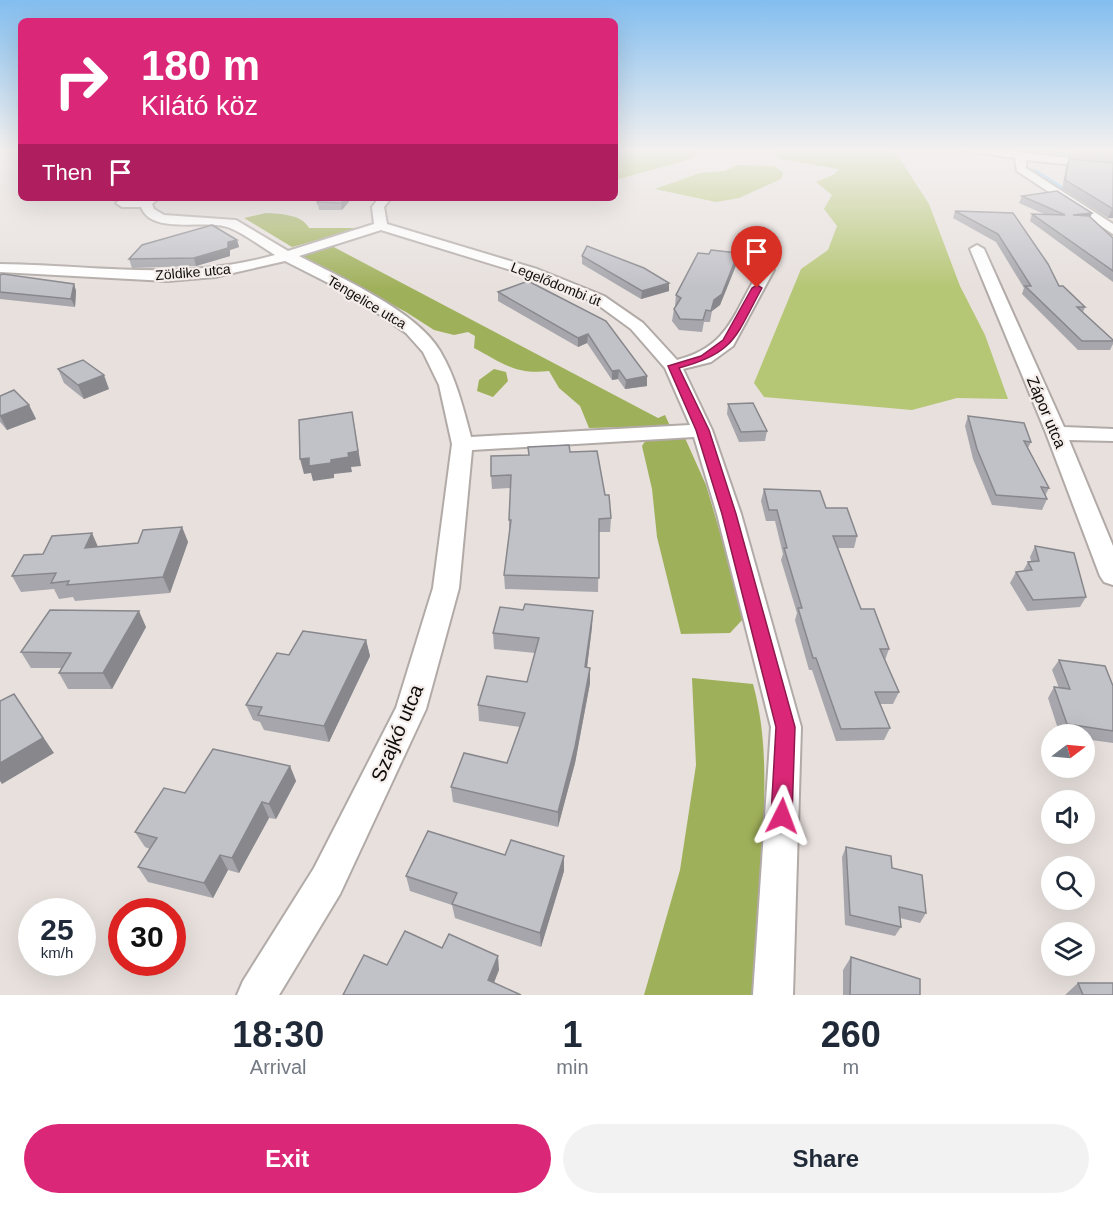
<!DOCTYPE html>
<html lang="en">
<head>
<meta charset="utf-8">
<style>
  body { margin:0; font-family:Arial,sans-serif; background:#f2f2f3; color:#1f2937; height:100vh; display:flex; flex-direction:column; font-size:22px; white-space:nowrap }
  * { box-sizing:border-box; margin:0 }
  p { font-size:20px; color:#747a83 }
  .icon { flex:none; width:33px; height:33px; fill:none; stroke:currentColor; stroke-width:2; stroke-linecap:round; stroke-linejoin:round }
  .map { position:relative; height:995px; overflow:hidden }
  .side { display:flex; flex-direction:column; background:#fff; flex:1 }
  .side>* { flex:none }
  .hud { position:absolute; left:18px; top:18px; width:600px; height:183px; border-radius:9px; box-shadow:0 6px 24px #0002; background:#db2777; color:#fff; overflow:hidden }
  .needle { width:39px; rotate:74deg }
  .buttons { position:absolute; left:1041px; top:724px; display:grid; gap:12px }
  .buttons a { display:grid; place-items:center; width:54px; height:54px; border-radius:50%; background:#fff; box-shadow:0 6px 24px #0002; font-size:30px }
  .speed { position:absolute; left:18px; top:898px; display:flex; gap:12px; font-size:30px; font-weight:700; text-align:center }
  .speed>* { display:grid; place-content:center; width:78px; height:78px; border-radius:50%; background:#fff; box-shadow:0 6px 24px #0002; line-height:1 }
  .speed small { font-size:15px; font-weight:400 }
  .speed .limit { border:9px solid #d22; background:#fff; color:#111 }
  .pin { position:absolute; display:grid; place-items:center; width:51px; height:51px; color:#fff; margin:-62px -26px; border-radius:50% 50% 50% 0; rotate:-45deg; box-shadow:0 0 6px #0007 }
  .pin .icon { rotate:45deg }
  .me { position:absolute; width:66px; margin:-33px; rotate:3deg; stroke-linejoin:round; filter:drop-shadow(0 0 4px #0008) }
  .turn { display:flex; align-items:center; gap:21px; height:126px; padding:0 24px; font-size:27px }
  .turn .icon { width:78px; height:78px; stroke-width:2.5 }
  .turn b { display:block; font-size:42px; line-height:51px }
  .then { display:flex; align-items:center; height:57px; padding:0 24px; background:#0003; gap:12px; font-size:22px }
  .eta { display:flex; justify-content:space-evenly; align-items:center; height:102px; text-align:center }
  .eta b { font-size:36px; font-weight:700; line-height:42px }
  .button { display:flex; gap:12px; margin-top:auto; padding:12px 24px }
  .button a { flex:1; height:69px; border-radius:36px; background:#db2777; color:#fff; font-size:24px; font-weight:700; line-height:69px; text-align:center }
  .button a+a { background:#f2f2f3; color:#1f2937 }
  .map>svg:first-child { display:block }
  .green { fill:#b5c674 }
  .forest { fill:#9fb05a }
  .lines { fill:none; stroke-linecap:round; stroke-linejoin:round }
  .stream { stroke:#8dcefa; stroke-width:4 }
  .minor-casing { stroke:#b1aaa7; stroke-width:4 }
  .minor { fill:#fff; fill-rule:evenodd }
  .wall { fill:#a6a6ac }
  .shaded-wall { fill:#87878c }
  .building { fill:#c1c1c8; stroke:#87878c; stroke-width:1.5 }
  .route { fill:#db2777; stroke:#8e194d; stroke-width:1.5 }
  .labels { text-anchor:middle; stroke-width:4.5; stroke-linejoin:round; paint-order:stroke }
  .far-street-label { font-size:14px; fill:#0f0d0c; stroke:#f4edea }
  .street-label { font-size:16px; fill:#0f0d0c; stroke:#f4edea }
  .near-street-label { font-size:20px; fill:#0f0d0c; stroke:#f4edea }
</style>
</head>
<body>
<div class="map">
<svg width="1113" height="995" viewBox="0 0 1113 995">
  <rect width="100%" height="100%" fill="#e7e0dd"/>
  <g class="green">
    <path d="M630,149H703L691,159L615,180V151L625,153Z"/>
    <path d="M771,149H880L896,153L929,204L960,286L985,335L1008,399L957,398L912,410L764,397L754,383L801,269L828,250L837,226L824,209L832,195L816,182L835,174L838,169L780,159Z"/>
    <path d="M737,165L774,166L783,173L781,179L739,198L716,202L655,189L700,173L725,171Z"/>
  </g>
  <g class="forest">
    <path d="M266,213C280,214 302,214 309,228H362L292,247L244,218Z"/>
    <path d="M328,244L658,418L665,415L670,426L589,428L580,406L559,388L549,371C516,375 502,363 474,348L475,336L468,332L454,335L434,330L406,312L296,253Z"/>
    <path d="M494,369L506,372L508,381L493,397L477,391L479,380Z"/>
    <path d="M648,437L685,438L706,485L745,617L730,633L681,634L657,537L652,489L642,446Z"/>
    <path d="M692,678L753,684C767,734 765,787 763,839C762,891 760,943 754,995H644L680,870L696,765Z"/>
  </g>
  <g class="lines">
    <g class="stream">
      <path d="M1026,149L1110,162"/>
      <path d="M1035,171L1068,192"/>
    </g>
    <defs>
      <g id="minor">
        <path d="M954,149H990L1113,163V169L1026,160V168L1113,224V234L1017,171L1015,158Z"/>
        <path d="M159,198L152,204L154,209L164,215L236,220L288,251L374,224L372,207L379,198H391L384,207L387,224L537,269L604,296L643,323L677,360C732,346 734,309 762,267H772L774,270L733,346L711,362L683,369L712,430L741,514L801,727L793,995H753L771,727L717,514L694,437L472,450L459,588L426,709L340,894L279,995H237L243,981L314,868L396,708L433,588L452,444L439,385L423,352L406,333L352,295L285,261L215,277L167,281L0,272V264C97,265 179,282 275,255C260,246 245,234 230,228C207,218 152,236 141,207H122L116,203L122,199ZM381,230L527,275L594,302L631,329L665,368L690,425L471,437C463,407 456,378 440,351C417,311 339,277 299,256Z"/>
        <path d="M977,245L984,249L1064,427L1113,429V441L1069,440L1113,546V585L1104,582L1100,576L1046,433L970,249Z"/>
      </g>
    </defs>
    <use href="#minor" class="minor-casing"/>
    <use href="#minor" class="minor"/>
  </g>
  <g class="wall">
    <path d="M615,149H630L625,153L615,151Z"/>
    <path d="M1074,149H1113V161L1071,156Z"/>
    <path d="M1069,159L1113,163V218H1108L1062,189L1066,166Z"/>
    <path d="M1022,196L1090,217L1113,238V282L1030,221L1032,214H1044L1019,203Z"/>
    <path d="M315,198H352L342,210H319L318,205H317Z"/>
    <path d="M955,211L1013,213L1059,286L1085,307L1083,312L1113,340V344L1110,350H1078L1022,294L1024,288L996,242L953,218Z"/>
    <path d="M237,240L239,247L230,250V256L196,266L132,268L129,259Z"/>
    <path d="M738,253L737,263L720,305L712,311L710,322H704L702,332L679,330L672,321L674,309L676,306H675L676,295L709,254Z"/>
    <path d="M582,256L669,283V291L641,299L582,264Z"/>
    <path d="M0,275L74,284L76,291L75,307L0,299Z"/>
    <path d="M498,292L606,321L647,386L625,389L618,379L612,380L587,343L578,347L498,301Z"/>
    <path d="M58,369L109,389L84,399L64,383Z"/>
    <path d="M0,396L29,405L36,419L7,430L0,422Z"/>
    <path d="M728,404L767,431L765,441L739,442L727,414Z"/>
    <path d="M968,416L1031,442L1028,448L1049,488L1045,496L1047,499L1042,510L992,505L973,459L965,426Z"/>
    <path d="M570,452L605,495L611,518L610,532H599L598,592L505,589L504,575L509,534V520L511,488L492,489L491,476L528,455Z"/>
    <path d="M764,489L826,508L857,536L854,548H838L861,609L889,649L885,660L899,692L893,704H880L890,728L884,740L836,741L812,670H809L795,620L797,613L781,560L783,554L775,521H766L761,501Z"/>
    <path d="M182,527L188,542L170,593L75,601L73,597L59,599L54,589L21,592L12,576L43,554L98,546L138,543Z"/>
    <path d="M1035,546L1086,597L1080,607L1027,611L1010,583L1016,572L1023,571L1028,562L1031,561L1030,557Z"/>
    <path d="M146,627L112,689H68L59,673L61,668H31L21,652Z"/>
    <path d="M592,627L587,667L590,668V683L575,763L558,827L453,802L451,787L507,763L520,727L479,721L478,705L527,682L535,653L494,649L493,633Z"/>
    <path d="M366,640L370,656L329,742L264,730L260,722L253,720L246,705L289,655Z"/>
    <path d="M1059,660L1113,686V743L1084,739V735H1060L1048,698L1054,687L1059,688L1052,670Z"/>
    <path d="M290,766L296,781L276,819L269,818L239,873L228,870L213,898L148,882L138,867L150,849L145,847L135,832L185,793Z"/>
    <path d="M846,847L892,868L926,913L920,923L900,918L901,927L895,936L845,925L842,857Z"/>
    <path d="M505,855L564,871L541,947L455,918L452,905L410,891L406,876Z"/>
    <path d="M851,957L920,995H843V970Z"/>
    <path d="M1078,983L1113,995H1065Z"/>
  </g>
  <g class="shaded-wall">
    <path d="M345,198H352L342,210L341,203Z"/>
    <path d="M1112,209H1113V218H1108Z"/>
    <path d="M1092,213L1089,221L1073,215Z"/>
    <path d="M237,240L239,247L230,250V256L196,266L194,258L228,242Z"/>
    <path d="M738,253L737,263L720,305L712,311L710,322L714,300Z"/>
    <path d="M669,283V291L641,299L642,291Z"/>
    <path d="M74,284L76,291L75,307L71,299Z"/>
    <path d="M588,334L587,343L578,347V338Z"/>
    <path d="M619,370L618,379L612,380V371Z"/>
    <path d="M104,375L109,389L84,399L78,385Z"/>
    <path d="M647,376V386L625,389L626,380Z"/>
    <path d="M29,405L36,419L7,430L0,416Z"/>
    <path d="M352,412L361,466L351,467L352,472L334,474V478L313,481L311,473L304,474L300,459L309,458L331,460L348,453Z"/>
    <path d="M182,527L188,542L170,593L163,577Z"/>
    <path d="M92,533L99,549L85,548Z"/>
    <path d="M139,611L146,627L112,689L103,673Z"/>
    <path d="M593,611L592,627L585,683V667Z"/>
    <path d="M366,640L370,656L329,742L324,726Z"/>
    <path d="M590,668V683L575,763L558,827V812Z"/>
    <path d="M14,694L54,753L2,784L0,781V763Z"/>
    <path d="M290,766L296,781L276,819L269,804Z"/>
    <path d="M262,802L269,818L239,873L232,858Z"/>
    <path d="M220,855L228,870L213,898L204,883Z"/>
    <path d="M564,856V871L541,947L540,933Z"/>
    <path d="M498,956L499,970L490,993L488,980Z"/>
  </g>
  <g class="building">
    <path d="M1083,149H1113V153Z"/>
    <path d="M1069,159L1113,163V209L1065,180Z"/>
    <path d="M1057,191L1092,213L1073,215L1089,216L1113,238V271L1032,214L1065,215L1022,196Z"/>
    <path d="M315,198H345L341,203L318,202L321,198Z"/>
    <path d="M955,211L1013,213L1048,264L1059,286H1063L1085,307H1077L1113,340V341H1082L1025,286H1031L998,234Z"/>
    <path d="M212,225L237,240L228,242V248L194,258L129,259L142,245Z"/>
    <path d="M587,246L644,268L669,283L642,291L582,256Z"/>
    <path d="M711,250L738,253L722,294L714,300L711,311L706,310L703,320L680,319L674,309L681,298L676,295L698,253L709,254Z"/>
    <path d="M3,274L74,284L71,299L0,292V275Z"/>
    <path d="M528,281L606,321L647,376L626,380L619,370L612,371L588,334L578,338L498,292Z"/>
    <path d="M83,360L104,375L78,385L58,369Z"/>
    <path d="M14,390L29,405L0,416V396Z"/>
    <path d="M753,403L767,431L741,432L728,404Z"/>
    <path d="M352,412L358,451L348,453L349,457L331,460V463L309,466V458L300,459L299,420Z"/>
    <path d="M968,416L1024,423L1031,442L1024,441L1049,488L1041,487L1047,499L996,495L977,449Z"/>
    <path d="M569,445L570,452L597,451L605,495H609L611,518L599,519V578L504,575L511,520H509L511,475L491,476V456L529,455L528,447Z"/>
    <path d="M764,489L820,491L826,508H847L857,536H833L861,609H874L889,649H880L899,692H875L890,728L841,729L816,658H813L798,608H802L784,548H787L777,510H769Z"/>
    <path d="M182,527L163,577L67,585L69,581L51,583L56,573L12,576L24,555L43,554L52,536L92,533L85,548L138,543L143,530Z"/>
    <path d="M1035,546L1074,553L1086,597L1033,600L1016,572L1032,570L1028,562L1039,561Z"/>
    <path d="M525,604L593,611L585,667L590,668L575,747L558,812L451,787L464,753L507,763L525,713L478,705L487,676L527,682L539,638L493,633L500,607L523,610Z"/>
    <path d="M50,610L139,611L103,673H59L71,653L21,652Z"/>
    <path d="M303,631L366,640L324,726L258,715L262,707L246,705L277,653L289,655Z"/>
    <path d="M1059,660L1105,666L1113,686V731L1067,724L1054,687L1070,689Z"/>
    <path d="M14,694L43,738L0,763V701Z"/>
    <path d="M213,749L290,766L269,804L262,802L232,858L220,855L204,883L138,867L157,838L135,832L164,788L185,793Z"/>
    <path d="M428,831L505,855L511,840L564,856L540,933L452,904L457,893L406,876Z"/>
    <path d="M846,847L891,856L892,868L922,875L926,913L899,907L901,927L850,915Z"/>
    <path d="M405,931L442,948L449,934L498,956L488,980L521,995H343L364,955L387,965Z"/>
    <path d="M851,957L920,979V995H850Z"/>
    <path d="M1078,983H1113V995H1083Z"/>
  </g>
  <linearGradient id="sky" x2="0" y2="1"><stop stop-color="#83beef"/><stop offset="0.52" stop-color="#f4f1f0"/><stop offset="1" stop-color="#f4f1f0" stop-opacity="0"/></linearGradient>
  <rect width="1113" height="289" fill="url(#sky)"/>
  <path class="route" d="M757,285L762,288C736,335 736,353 679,368L709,430L736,514L795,727L792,816L789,823L782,826L774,823L771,816L776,727L722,514L696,430L668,366L701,356L723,340L752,288Z"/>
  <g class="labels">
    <g class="far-street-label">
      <text transform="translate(193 272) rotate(-5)" y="5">Zöldike utca</text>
      <text transform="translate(556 284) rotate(22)" y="5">Legelődombi út</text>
      <text transform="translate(367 302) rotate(31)" y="5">Tengelice utca</text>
    </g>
    <g class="street-label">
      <text transform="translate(1047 412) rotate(67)" y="6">Zápor utca</text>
    </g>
    <g class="near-street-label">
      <text transform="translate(397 733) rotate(-67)" y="7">Szajkó utca</text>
    </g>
  </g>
</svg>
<div class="buttons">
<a><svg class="needle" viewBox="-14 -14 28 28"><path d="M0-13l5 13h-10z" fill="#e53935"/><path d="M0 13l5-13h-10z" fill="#747a83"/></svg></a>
<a><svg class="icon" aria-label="sound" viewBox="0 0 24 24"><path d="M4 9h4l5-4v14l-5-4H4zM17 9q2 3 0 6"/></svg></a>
<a><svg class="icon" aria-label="search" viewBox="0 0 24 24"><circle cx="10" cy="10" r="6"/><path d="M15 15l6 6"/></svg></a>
<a><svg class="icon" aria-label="layers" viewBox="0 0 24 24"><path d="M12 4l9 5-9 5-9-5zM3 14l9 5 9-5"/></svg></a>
</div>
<div class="speed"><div>25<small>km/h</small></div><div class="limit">30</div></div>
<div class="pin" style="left:757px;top:288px;background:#d93025"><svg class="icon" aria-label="arrive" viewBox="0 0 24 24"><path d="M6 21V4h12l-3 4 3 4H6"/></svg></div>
<svg class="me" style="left:782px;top:816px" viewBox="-20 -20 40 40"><path d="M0-17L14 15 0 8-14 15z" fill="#db2777" stroke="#fff" stroke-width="4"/></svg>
<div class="hud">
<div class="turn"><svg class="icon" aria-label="right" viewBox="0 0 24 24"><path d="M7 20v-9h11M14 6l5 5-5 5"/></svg><div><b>180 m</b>Kilátó köz</div></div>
<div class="then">Then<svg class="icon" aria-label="arrive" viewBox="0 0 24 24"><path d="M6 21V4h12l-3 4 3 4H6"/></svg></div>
</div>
</div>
<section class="side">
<div class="eta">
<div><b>18:30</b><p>Arrival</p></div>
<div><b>1</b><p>min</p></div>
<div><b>260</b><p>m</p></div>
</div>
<div class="button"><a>Exit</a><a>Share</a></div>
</section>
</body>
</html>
